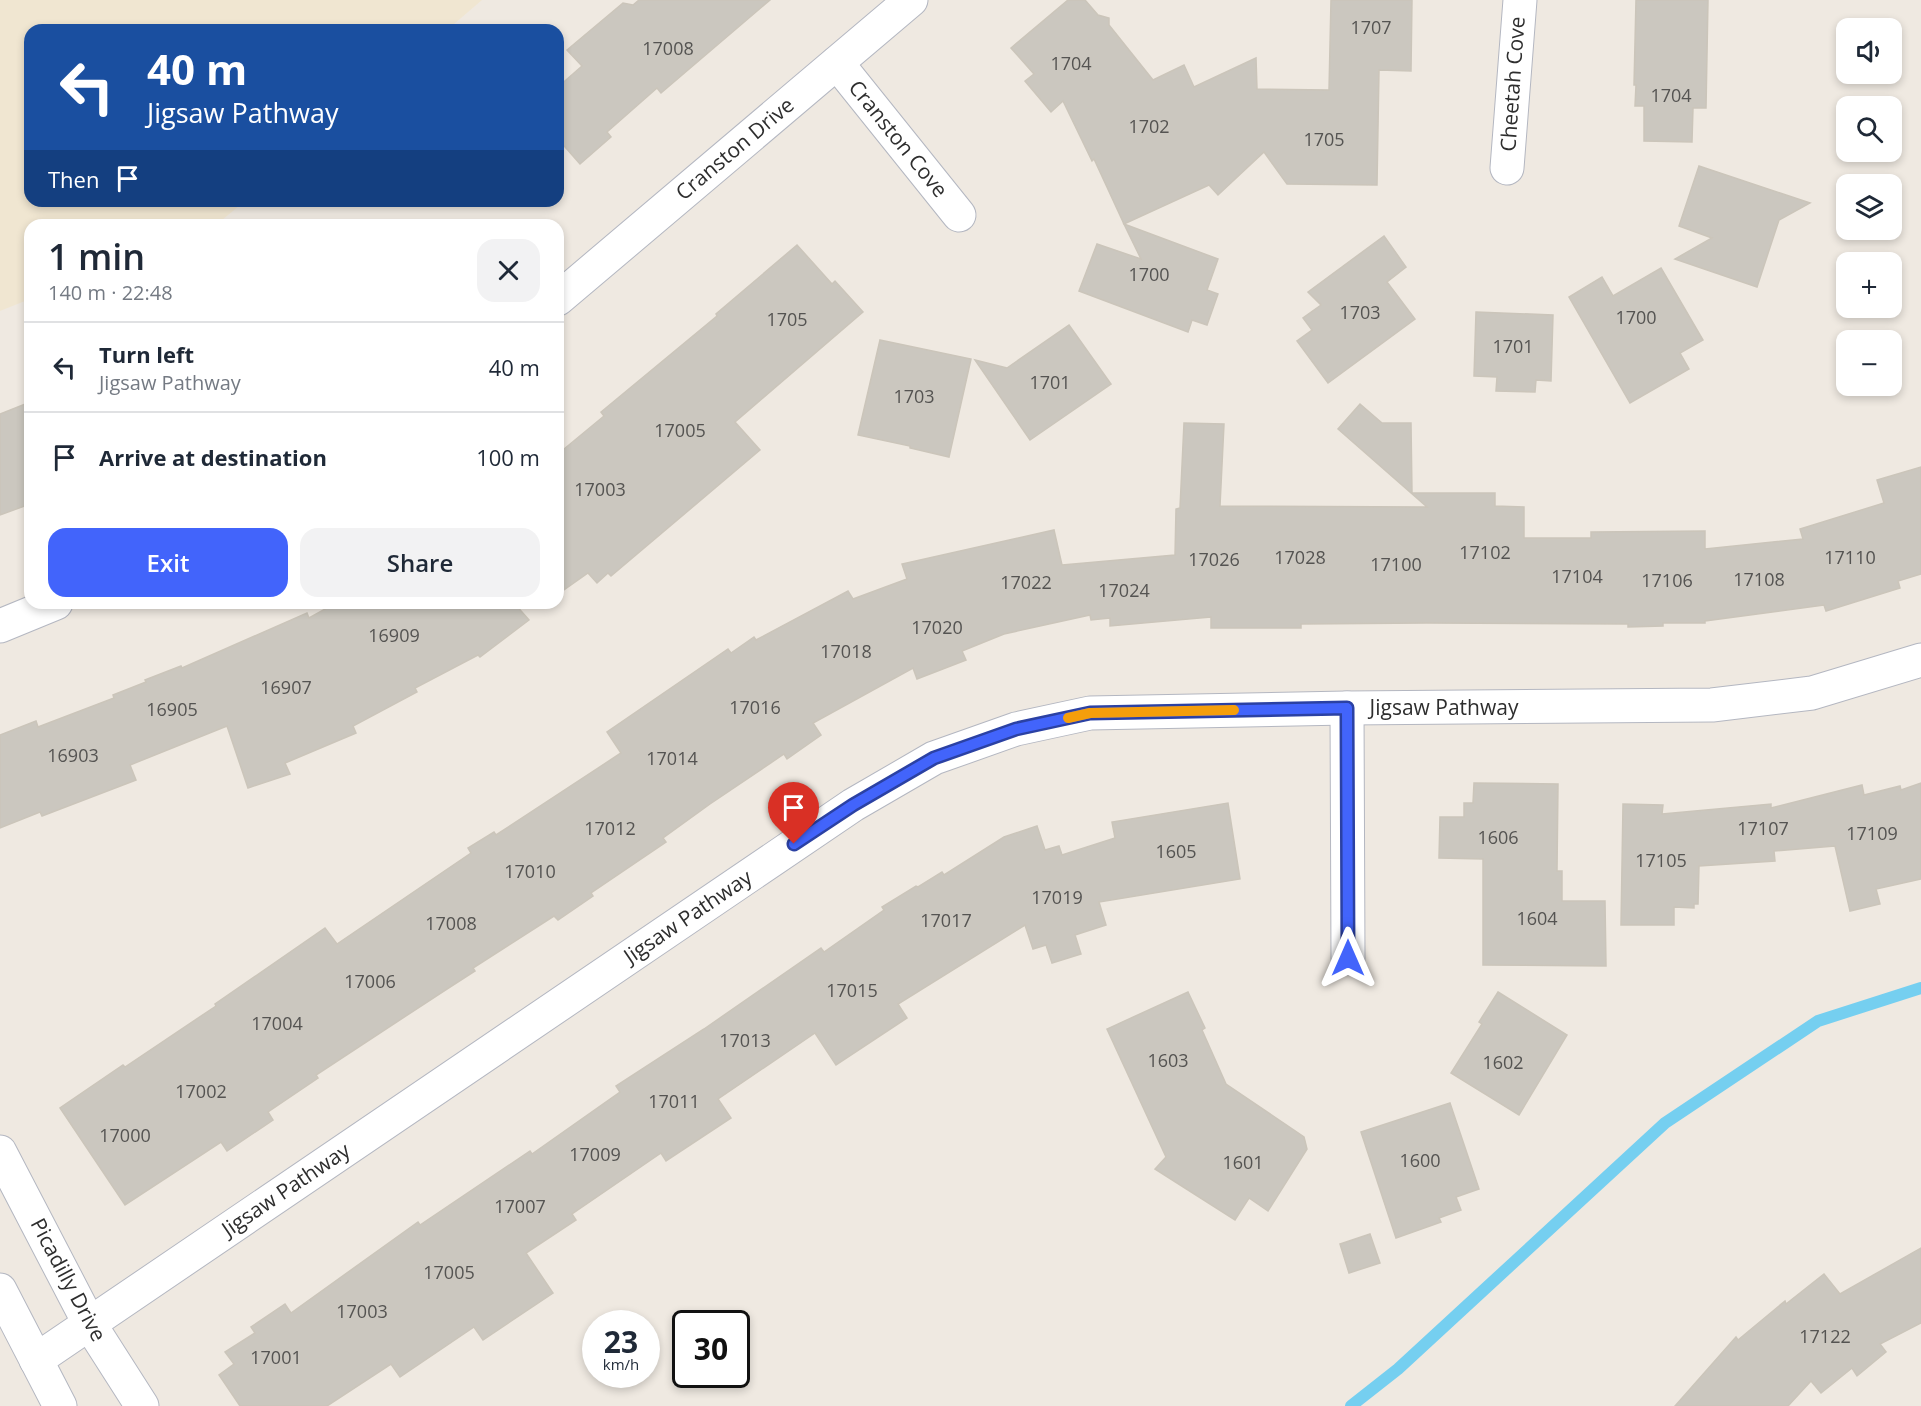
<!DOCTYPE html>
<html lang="en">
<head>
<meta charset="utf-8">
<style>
  body { margin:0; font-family:"Open Sans",sans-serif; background:#f2f2f3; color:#1f2937; height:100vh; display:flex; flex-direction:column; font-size:22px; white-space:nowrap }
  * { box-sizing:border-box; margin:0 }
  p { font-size:20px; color:#747a83 }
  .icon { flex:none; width:33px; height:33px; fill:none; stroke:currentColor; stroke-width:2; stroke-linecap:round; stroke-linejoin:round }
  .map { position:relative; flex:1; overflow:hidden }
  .side { position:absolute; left:24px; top:219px; width:540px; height:390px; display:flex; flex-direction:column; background:#fff; border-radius:18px; box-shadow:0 3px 9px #0003 }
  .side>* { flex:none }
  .top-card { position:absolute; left:24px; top:24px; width:540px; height:183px; border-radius:18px; box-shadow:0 3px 9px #0003; background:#1a4fa0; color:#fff; overflow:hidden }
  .tools { position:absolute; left:1836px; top:18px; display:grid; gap:12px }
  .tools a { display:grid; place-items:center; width:66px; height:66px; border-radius:12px; background:#fff; box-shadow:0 3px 9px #0003; font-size:30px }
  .speed { position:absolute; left:582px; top:1310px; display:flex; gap:12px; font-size:30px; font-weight:700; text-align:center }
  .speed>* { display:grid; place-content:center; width:78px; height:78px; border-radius:50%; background:#fff; box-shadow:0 3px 9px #0003; line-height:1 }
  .speed small { font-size:15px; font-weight:400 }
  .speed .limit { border:3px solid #111; border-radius:9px; background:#fff; color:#111 }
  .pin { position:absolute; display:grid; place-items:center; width:51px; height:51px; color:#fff; margin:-62px -26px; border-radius:50% 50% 50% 0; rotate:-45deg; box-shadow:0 0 6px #0007 }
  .pin .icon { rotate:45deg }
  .me { position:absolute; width:66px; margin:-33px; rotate:0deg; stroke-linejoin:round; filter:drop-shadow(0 0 4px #0008) }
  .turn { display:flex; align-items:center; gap:21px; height:126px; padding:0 24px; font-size:27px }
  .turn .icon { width:78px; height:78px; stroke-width:2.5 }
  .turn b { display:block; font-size:42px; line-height:51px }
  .then { display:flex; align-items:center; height:57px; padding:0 24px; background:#0003; gap:12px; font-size:22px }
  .round { display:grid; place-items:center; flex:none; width:63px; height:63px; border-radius:18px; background:#f2f2f3 }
  .headline { display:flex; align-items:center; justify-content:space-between; height:102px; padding:0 24px }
  h1 { font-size:36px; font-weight:600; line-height:45px }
  .primary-button { display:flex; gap:12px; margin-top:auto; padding:12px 24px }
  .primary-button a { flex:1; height:69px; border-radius:18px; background:#4264fb; color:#fff; font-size:24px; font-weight:600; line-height:69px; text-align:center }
  .primary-button a+a { background:#f2f2f3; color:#1f2937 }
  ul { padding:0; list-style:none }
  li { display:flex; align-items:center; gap:18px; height:90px; padding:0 24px; border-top:2px solid #e0e1e3 }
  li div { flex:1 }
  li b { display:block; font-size:22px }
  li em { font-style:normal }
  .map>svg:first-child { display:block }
  .education { fill:#f0e6d1 }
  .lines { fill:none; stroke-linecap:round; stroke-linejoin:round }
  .stream { stroke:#75cff0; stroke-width:12 }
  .building { fill:#cbc7bf; stroke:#cbc5ba; stroke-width:1.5 }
  .minor-casing { stroke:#b4b7c1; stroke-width:35 }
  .minor { stroke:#fff; stroke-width:33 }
  .route-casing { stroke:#2b41a3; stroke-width:15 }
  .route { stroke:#4264fb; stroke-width:10 }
  .slow { stroke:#f59e0b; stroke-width:10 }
  .labels { text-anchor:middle; stroke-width:5; stroke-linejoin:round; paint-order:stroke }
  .number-label { font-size:18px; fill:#555452 }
  .street-label { font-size:21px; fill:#2e2e2e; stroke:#fff }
</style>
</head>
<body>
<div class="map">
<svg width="1921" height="1406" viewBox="0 0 1921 1406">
  <rect width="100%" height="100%" fill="#efe9e1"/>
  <path class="education" d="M0,0H482L447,30H30V201H245L216,225H30V299L0,311Z"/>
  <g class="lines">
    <path class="stream" d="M1351,1406L1398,1369L1665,1123L1818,1021L1921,988"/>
  </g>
  <g class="building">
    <path d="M639,0H770L661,93L657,88L607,132L611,137L580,164L558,139V87L582,66L567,50L623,3L633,5Z"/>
    <path d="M1068,0H1085L1098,15L1109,18V25L1153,80L1184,65L1194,87L1256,58L1257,89L1329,90L1331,0H1412L1411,71L1379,70L1377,185L1287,184L1264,152L1218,195L1209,185L1124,224L1094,159L1092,161L1063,101L1051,112L1025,81L1034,74L1011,48Z"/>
    <path d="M1636,0H1708L1706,108H1693L1692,142L1644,141V106H1635L1636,85H1634Z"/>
    <path d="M1699,166L1810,203L1779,220L1757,287L1675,259L1712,238L1679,226Z"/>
    <path d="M1124,224L1218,259L1207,290L1218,294L1207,325L1192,320L1188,332L1079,291L1097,244L1141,259Z"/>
    <path d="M1384,236L1406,267L1387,282L1415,319L1328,383L1297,341L1312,330L1303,318L1321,305L1308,292Z"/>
    <path d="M797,245L832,284L835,281L863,312L735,422L760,450L611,576L608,573L597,583L588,573L558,594V454L604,416L601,412L717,316L716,314Z"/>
    <path d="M1661,268L1703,340L1680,353L1689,369L1630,403L1569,297L1602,277L1613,296Z"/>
    <path d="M1476,312L1553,315L1551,381L1536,380L1535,392L1496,391L1497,377L1474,376Z"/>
    <path d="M1069,325L1111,384L1030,440L975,360L1007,368Z"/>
    <path d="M880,340L971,359L949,457L910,448V446L858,435Z"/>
    <path d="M30,402V504L0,515V414Z"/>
    <path d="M1360,404L1382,423H1411L1412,493H1495V506L1524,507V538H1591V532L1705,531V549L1803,539L1800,529L1884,503L1877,480L1921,467V574L1898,581L1900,588L1826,611L1824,605L1705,621V623H1663V626L1628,627V624L1427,623L1301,624V628H1211V617L1110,626V618L1091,620L1090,615L1004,634L962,651L966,660L917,679L913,668L813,723L821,735L787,759L784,754L710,804L663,838L666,842L591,893L593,896L558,920L554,916L473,968L475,971L447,989L316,1075L318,1078L268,1112L273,1120L227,1151L221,1142L125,1205L60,1108L123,1065L125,1067L216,1006L215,1004L325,928L337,944L471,853L468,848L494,832L496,835L621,753L607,732L728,649L731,653L754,637L756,640L848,591L853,599L907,579L902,564L1054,530L1062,565L1175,555L1176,509L1180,508L1184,423L1224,424L1220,506L1427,507L1338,429Z"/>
    <path d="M336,603H514L529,620L480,657L478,655L415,688L417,692L353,726L356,733L285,763L290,774L248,788L227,726L130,765L136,780L42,816L40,812L0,828V735L36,721L38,727L114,698L113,695L146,682L145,680L181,666L182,668L307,613L309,618Z"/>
    <path d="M1474,783L1558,784L1557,871H1562V901H1605L1606,966L1483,965V859L1439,858L1440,817H1464V803H1473Z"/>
    <path d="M1921,783V879L1876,889L1880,904L1850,911L1835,846L1774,851L1775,861L1699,866L1698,904H1694V908L1674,907V925H1621L1623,804L1663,805L1662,814L1771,804V808L1862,785L1864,795L1900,786L1901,790Z"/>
    <path d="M1228,803L1240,879L1099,902L1106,925L1075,935L1081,954L1052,963L1046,945L1033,949L1025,925L898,1004L907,1018L836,1065L815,1033L718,1099L731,1118L666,1161L661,1153L572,1214L576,1220L526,1253L553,1293L483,1340L474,1327L400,1377L391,1364L327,1406H240L219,1375L234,1364L225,1352L255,1333L251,1327L285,1304L291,1313L418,1222L420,1225L530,1151L532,1154L620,1092L616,1086L704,1029L821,948L824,952L884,910L882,907L916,886L918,887L942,872L944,875L1004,837L1037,826L1045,850L1059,846L1062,855L1115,838L1112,822Z"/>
    <path d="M1188,992L1205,1028L1202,1030L1226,1084L1304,1137L1307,1149L1268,1211L1249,1198L1235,1220L1155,1169L1166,1157L1107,1029Z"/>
    <path d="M1498,992L1567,1035L1519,1115L1451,1073L1482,1024L1479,1022Z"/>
    <path d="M1450,1103L1479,1189L1456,1197L1461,1210L1439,1218L1441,1222L1396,1238L1361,1132Z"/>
    <path d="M1370,1234L1380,1263L1349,1273L1340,1244Z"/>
    <path d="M1921,1248V1323L1880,1344L1886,1352L1857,1376L1852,1368L1821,1393L1811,1381L1788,1406H1675L1736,1337L1738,1340L1785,1301L1786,1304L1824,1274L1840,1294Z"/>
  </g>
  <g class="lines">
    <defs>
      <g id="minor">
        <path d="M837,63L959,215"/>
        <path d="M1507,168L1520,0"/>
        <path d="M558,299L911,0"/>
        <path d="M0,626L56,603"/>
        <path d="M1347,708L1348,958"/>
        <path d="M0,1152L89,1323L142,1406"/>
        <path d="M0,1290L60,1406"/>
        <path d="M36,1360L853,805L934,758L1016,729L1090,713L1347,708L1712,705L1812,693L1921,660"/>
      </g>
    </defs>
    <use href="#minor" class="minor-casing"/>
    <use href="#minor" class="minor"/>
  </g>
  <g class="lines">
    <defs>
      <path id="route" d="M794,844L853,805L934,758L1016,729L1090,713L1347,708L1348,958"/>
    </defs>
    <use href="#route" class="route-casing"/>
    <use href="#route" class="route"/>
    <path class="slow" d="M1068,718L1090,713L1234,710"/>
  </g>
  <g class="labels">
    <g class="number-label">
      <text x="1371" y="34">1707</text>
      <text x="668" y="55">17008</text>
      <text x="1071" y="70">1704</text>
      <text x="1671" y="102">1704</text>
      <text x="1149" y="133">1702</text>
      <text x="1324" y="146">1705</text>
      <text x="1149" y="281">1700</text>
      <text x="1360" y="319">1703</text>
      <text x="1636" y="324">1700</text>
      <text x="787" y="326">1705</text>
      <text x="1513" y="353">1701</text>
      <text x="1050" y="389">1701</text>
      <text x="914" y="403">1703</text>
      <text x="680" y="437">17005</text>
      <text x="600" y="496">17003</text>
      <text x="1485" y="559">17102</text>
      <text x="1300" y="564">17028</text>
      <text x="1850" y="564">17110</text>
      <text x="1214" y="566">17026</text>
      <text x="1396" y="571">17100</text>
      <text x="1577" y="583">17104</text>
      <text x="1759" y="586">17108</text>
      <text x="1667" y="587">17106</text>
      <text x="1026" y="589">17022</text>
      <text x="1124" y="597">17024</text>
      <text x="937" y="634">17020</text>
      <text x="394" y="642">16909</text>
      <text x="846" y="658">17018</text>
      <text x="286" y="694">16907</text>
      <text x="755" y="714">17016</text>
      <text x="172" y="716">16905</text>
      <text x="73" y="762">16903</text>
      <text x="672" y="765">17014</text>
      <text x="610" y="835">17012</text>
      <text x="1763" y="835">17107</text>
      <text x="1872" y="840">17109</text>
      <text x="1498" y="844">1606</text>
      <text x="1176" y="858">1605</text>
      <text x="1661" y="867">17105</text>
      <text x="530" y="878">17010</text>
      <text x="1057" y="904">17019</text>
      <text x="1537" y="925">1604</text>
      <text x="946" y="927">17017</text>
      <text x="451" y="930">17008</text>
      <text x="370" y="988">17006</text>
      <text x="852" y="997">17015</text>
      <text x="277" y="1030">17004</text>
      <text x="745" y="1047">17013</text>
      <text x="1168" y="1067">1603</text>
      <text x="1503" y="1069">1602</text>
      <text x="201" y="1098">17002</text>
      <text x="674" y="1108">17011</text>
      <text x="125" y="1142">17000</text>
      <text x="595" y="1161">17009</text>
      <text x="1420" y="1167">1600</text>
      <text x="1243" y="1169">1601</text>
      <text x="520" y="1213">17007</text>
      <text x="449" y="1279">17005</text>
      <text x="362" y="1318">17003</text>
      <text x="1825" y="1343">17122</text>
      <text x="276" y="1364">17001</text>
    </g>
    <g class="street-label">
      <text transform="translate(1513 84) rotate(-86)" y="7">Cheetah Cove</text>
      <text transform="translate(898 139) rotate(51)" y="7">Cranston Cove</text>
      <text transform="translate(735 149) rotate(-40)" y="7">Cranston Drive</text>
      <text x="1444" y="715">Jigsaw Pathway</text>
      <text transform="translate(688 917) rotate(-34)" y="7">Jigsaw Pathway</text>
      <text transform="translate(286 1190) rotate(-34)" y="7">Jigsaw Pathway</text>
      <text transform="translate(68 1280) rotate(62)" y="7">Picadilly Drive</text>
    </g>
  </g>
</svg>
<div class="tools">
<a><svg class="icon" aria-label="sound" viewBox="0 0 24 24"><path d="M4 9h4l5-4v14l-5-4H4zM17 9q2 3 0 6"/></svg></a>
<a><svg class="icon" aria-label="search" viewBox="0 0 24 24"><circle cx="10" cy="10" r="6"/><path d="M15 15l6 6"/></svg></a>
<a><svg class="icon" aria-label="layers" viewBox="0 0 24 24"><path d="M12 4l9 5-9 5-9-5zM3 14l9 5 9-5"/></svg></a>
<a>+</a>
<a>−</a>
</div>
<div class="speed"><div>23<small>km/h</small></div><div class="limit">30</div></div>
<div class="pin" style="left:794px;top:844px;background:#d93025"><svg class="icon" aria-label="arrive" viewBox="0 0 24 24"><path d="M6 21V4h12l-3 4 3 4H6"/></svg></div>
<svg class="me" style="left:1348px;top:958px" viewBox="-20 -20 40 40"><path d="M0-17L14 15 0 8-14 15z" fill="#4264fb" stroke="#fff" stroke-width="4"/></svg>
<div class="top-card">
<div class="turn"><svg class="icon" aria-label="left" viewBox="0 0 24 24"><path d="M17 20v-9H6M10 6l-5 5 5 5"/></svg><div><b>40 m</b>Jigsaw Pathway</div></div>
<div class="then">Then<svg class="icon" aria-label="arrive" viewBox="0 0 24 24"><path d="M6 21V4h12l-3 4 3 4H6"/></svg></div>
</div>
<section class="side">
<div class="headline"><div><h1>1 min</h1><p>140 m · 22:48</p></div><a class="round"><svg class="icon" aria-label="close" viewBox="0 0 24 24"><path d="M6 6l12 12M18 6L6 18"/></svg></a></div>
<ul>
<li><svg class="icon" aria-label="left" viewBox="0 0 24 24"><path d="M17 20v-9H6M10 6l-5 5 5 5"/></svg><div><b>Turn left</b><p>Jigsaw Pathway</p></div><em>40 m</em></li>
<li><svg class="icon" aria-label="arrive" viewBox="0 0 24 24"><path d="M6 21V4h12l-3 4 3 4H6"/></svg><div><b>Arrive at destination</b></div><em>100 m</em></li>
</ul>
<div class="primary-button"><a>Exit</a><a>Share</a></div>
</section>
</div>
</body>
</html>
